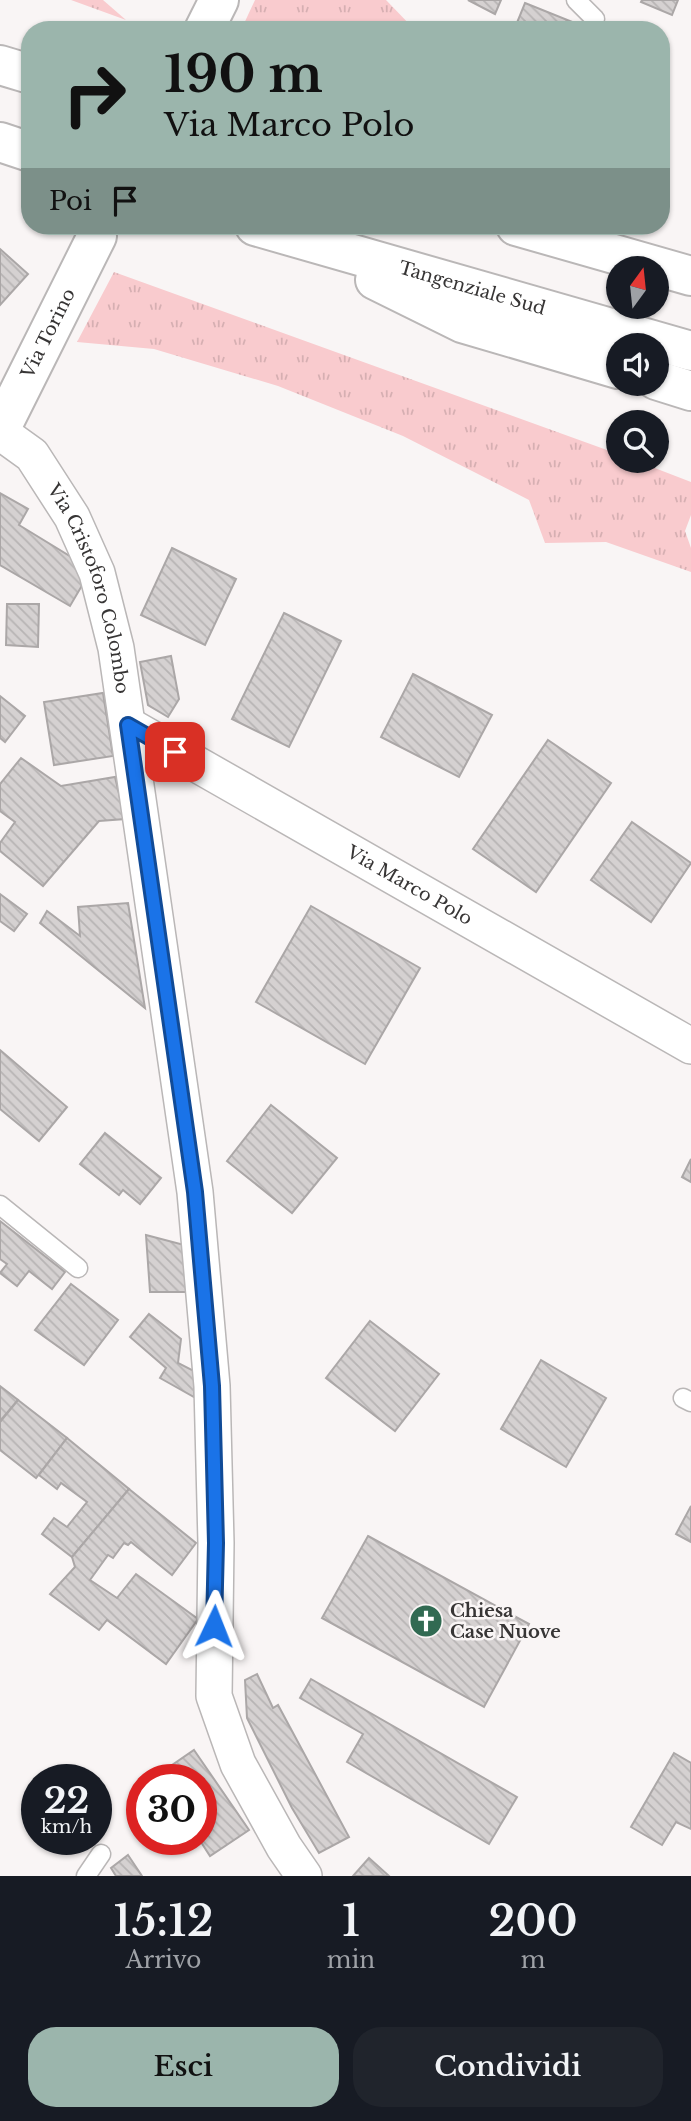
<!DOCTYPE html>
<html lang="it">
<head>
<meta charset="utf-8">
<style>
  body { margin:0; font-family:"Libre Baskerville",serif; background:#20242c; color:#f1f3f6; height:100vh; display:flex; flex-direction:column; font-size:26px; white-space:nowrap }
  * { box-sizing:border-box; margin:0 }
  p { font-size:23px; color:#9ea1a6 }
  .icon { flex:none; width:38px; height:38px; fill:none; stroke:currentColor; stroke-width:2; stroke-linecap:round; stroke-linejoin:round }
  .map { position:relative; height:1876px; overflow:hidden }
  .drawer { display:flex; flex-direction:column; background:#171b24; flex:1 }
  .drawer>* { flex:none }
  .guide { position:absolute; left:21px; top:21px; width:649px; height:214px; border-radius:28px; box-shadow:0 2px 5px #0004; background:#9bb5ac; color:#111; overflow:hidden }
  .needle { width:46px; rotate:15deg }
  .controls { position:absolute; left:606px; top:256px; display:grid; gap:14px }
  .controls a { display:grid; place-items:center; width:63px; height:63px; border-radius:50%; background:#171b24; box-shadow:0 2px 5px #0004; font-size:35px }
  .speed { position:absolute; left:21px; top:1764px; display:flex; gap:14px; font-size:35px; font-weight:700; text-align:center }
  .speed>* { display:grid; place-content:center; width:91px; height:91px; border-radius:50%; background:#171b24; box-shadow:0 2px 5px #0004; line-height:1 }
  .speed small { font-size:18px; font-weight:400 }
  .speed .limit { border:10px solid #d22; background:#fff; color:#111 }
  .pin { position:absolute; display:grid; place-items:center; width:60px; height:60px; color:#fff; margin:-30px; border-radius:14px; box-shadow:0 4px 10px #0006 }
  .me { position:absolute; width:77px; margin:-38px; rotate:2deg; stroke-linejoin:round; filter:drop-shadow(0 0 5px #0008) }
  .turn { display:flex; align-items:center; gap:24px; height:147px; padding:0 28px; font-size:32px }
  .turn .icon { width:91px; height:91px; stroke-width:2.5 }
  .turn b { display:block; font-size:49px; line-height:60px }
  .then { display:flex; align-items:center; height:66px; padding:0 28px; background:#0003; gap:14px; font-size:26px }
  .eta { display:flex; justify-content:space-evenly; align-items:center; height:119px; text-align:center }
  .eta b { font-size:42px; font-weight:600; line-height:49px }
  .primary-button { display:flex; gap:14px; margin-top:auto; padding:14px 28px }
  .primary-button a { flex:1; height:80px; border-radius:28px; background:#9bb5ac; color:#111; font-size:28px; font-weight:600; line-height:80px; text-align:center }
  .primary-button a+a { background:#20242c; color:#f1f3f6 }
  .map>svg:first-child { display:block }
  .grass { fill:url(#grass-tufts) }
  .building { fill:url(#building-back-hatch); stroke:#aba7a7; stroke-width:2 }
  .lines { fill:none; stroke-linecap:round; stroke-linejoin:round }
  .lane-casing { stroke:#bab7b7; stroke-width:21 }
  .street-casing { stroke:#bab7b7; stroke-width:38 }
  .secondary-casing { stroke:#bab7b7; stroke-width:42 }
  .highway-casing { stroke:#bab7b7; stroke-width:42 }
  .lane { stroke:#fff; stroke-width:18 }
  .street { stroke:#fff; stroke-width:35 }
  .secondary { stroke:#fff; stroke-width:38 }
  .highway { stroke:#fff; stroke-width:38 }
  .route-casing { stroke:#114b97; stroke-width:18 }
  .route { stroke:#1a73e8; stroke-width:12 }
  .labels { text-anchor:middle; stroke-width:5; stroke-linejoin:round; paint-order:stroke }
  .street-label { font-size:18px; fill:#373535; stroke:#f9f5f5 }
  .poi-label { font-size:18px; font-weight:bold; fill:#373535; stroke:#f9f5f5; text-anchor:start }
</style>
</head>
<body>
<div class="map">
<svg width="691" height="1876" viewBox="0 0 691 1876">
  <defs>
    <pattern id="grass-tufts" width="24" height="20" patternUnits="userSpaceOnUse" patternTransform="scale(1.75)"><rect width="24" height="20" fill="#f9cbce"/><path d="M3 7l-1-3M5 7V3M7 7l1-3M15 17l-1-3M17 17v-4M19 17l1-3" fill="none" stroke="#d6afb2"/></pattern>
    <pattern id="building-back-hatch" width="6" height="6" patternUnits="userSpaceOnUse" patternTransform="scale(1.75)"><rect width="6" height="6" fill="#d5d1d1"/><path d="M-1 5l2 2M0 0l6 6M5-1l2 2" fill="none" stroke="#b7b4b4"/></pattern>
  </defs>
  <rect width="100%" height="100%" fill="#f9f5f5"/>
  <g class="grass">
    <path d="M71,0H103L126,20Z"/>
    <path d="M255,0H386L415,30H241Z"/>
    <path d="M114,272L618,454V460H634L691,482V515L685,531L691,548V572L606,542L545,543L529,500L403,436L278,386L154,349L77,342Z"/>
  </g>
  <g class="building">
    <path d="M468,0H501L495,14Z"/>
    <path d="M642,0H678L672,15L641,2Z"/>
    <path d="M525,3L580,25L578,30H514Z"/>
    <path d="M0,249L28,274L0,305Z"/>
    <path d="M0,493L28,509L19,525L81,563L87,577L70,606L0,565Z"/>
    <path d="M172,548L236,579L205,645L141,615Z"/>
    <path d="M7,604H39L38,647L6,645Z"/>
    <path d="M284,613L341,641L289,747L232,719Z"/>
    <path d="M171,656L179,699L168,717L148,705L140,662Z"/>
    <path d="M413,674L492,715L459,777L381,737Z"/>
    <path d="M103,693L113,756L54,765L44,702Z"/>
    <path d="M0,696L25,716L5,742L0,738Z"/>
    <path d="M548,740L611,783L536,892L473,849Z"/>
    <path d="M21,758L61,786L115,777L125,819L99,821L43,886L0,851V843L15,822L0,811V784Z"/>
    <path d="M632,822L691,863L651,922L591,880Z"/>
    <path d="M0,894L27,914L14,931L0,921Z"/>
    <path d="M128,903L145,1008L40,923L47,911L80,936L78,907Z"/>
    <path d="M311,906L420,968L365,1064L256,1002Z"/>
    <path d="M0,1050L67,1107L39,1141L0,1109Z"/>
    <path d="M271,1105L337,1158L292,1213L227,1161Z"/>
    <path d="M105,1133L161,1178L140,1204L123,1190L119,1195L80,1164Z"/>
    <path d="M691,1159V1182L682,1177Z"/>
    <path d="M0,1221L65,1272L52,1289L29,1271L17,1286L0,1273L7,1264L0,1259Z"/>
    <path d="M146,1235L188,1246L190,1292H150Z"/>
    <path d="M71,1284L118,1320L84,1365L35,1330Z"/>
    <path d="M149,1314L181,1339L178,1363L194,1371V1397L160,1378L166,1368L130,1337Z"/>
    <path d="M370,1321L439,1374L395,1431L326,1378Z"/>
    <path d="M541,1360L606,1398L566,1467L501,1429Z"/>
    <path d="M0,1386L18,1400L0,1421Z"/>
    <path d="M18,1400L67,1438L36,1478L0,1450V1422Z"/>
    <path d="M67,1438L129,1489L72,1557L42,1534L54,1518L67,1527L87,1502L61,1483L57,1489L39,1475Z"/>
    <path d="M129,1489L196,1543L172,1575L131,1542L128,1545L124,1543L113,1558L108,1555L90,1580L117,1598L136,1574L198,1619L166,1664L107,1620L99,1630L50,1594L75,1567L72,1557Z"/>
    <path d="M691,1506V1542L676,1534Z"/>
    <path d="M368,1536L529,1624L484,1707L322,1618Z"/>
    <path d="M257,1674L273,1708L278,1705L349,1837L319,1853L292,1808L247,1718L245,1680Z"/>
    <path d="M311,1679L517,1797L489,1844L347,1762L363,1734L300,1698Z"/>
    <path d="M194,1750L249,1830L210,1856L199,1839H201V1780H158L156,1776Z"/>
    <path d="M674,1753L691,1763V1829L676,1822L662,1845L631,1827Z"/>
    <path d="M128,1855L142,1876H116L111,1868Z"/>
    <path d="M369,1858L389,1876H353Z"/>
  </g>
  <g class="lines">
    <defs>
      <g id="lane">
        <path d="M576,0L595,19"/>
        <path d="M0,1205L78,1268"/>
        <path d="M683,1398L691,1402"/>
        <path d="M86,1876L101,1854"/>
      </g>
      <g id="street">
        <path id="s1" d="M0,432L32,455L72,517L97,573L116,648L195,1192L212,1386L216,1543L214,1696L238,1764L284,1847L304,1876"/>
        <path id="s2" d="M128,725L691,1046"/>
      </g>
      <g id="secondary">
        <path d="M204,30L219,0"/>
        <path id="s3" d="M0,430L97,236"/>
      </g>
      <g id="highway">
        <path d="M0,65L30,74"/>
        <path d="M0,142L30,152"/>
        <path id="s4" d="M255,226L691,351"/>
        <path d="M516,226L691,276"/>
        <path d="M375,280L462,323L618,369"/>
        <path d="M656,380L691,391"/>
      </g>
    </defs>
    <use href="#lane" class="lane-casing"/>
    <use href="#street" class="street-casing"/>
    <use href="#secondary" class="secondary-casing"/>
    <use href="#highway" class="highway-casing"/>
    <use href="#lane" class="lane"/>
    <use href="#street" class="street"/>
    <use href="#secondary" class="secondary"/>
    <use href="#highway" class="highway"/>
  </g>
  <g class="lines">
    <defs>
      <path id="route" d="M175,752L128,725L195,1192L212,1386L216,1543L214,1626"/>
    </defs>
    <use href="#route" class="route-casing"/>
    <use href="#route" class="route"/>
  </g>
  <defs>
    <symbol id="church-disc" viewBox="-11 -11 22 22"><circle r="9.5" fill="#316a52" stroke="#f9f5f5"/><path d="M-1.2-6h2.4v3.5h3.3v2.4h-3.3V6h-2.4V-.1h-3.3v-2.4h3.3Z" fill="#fff"/></symbol>
  </defs>
  <g fill-rule="evenodd">
    <use href="#church-disc" x="407" y="1602" width="38" height="38"/>
  </g>
  <g class="labels">
    <g class="street-label">
      <text dy="6" stroke="none"><textPath href="#s4" startOffset="226">Tangenziale Sud</textPath></text>
      <text dy="6" stroke="none"><textPath href="#s3" startOffset="108">Via Torino</textPath></text>
      <text dy="6" stroke="none"><textPath href="#s1" startOffset="187">Via Cristoforo Colombo</textPath></text>
      <text dy="6" stroke="none"><textPath href="#s2" startOffset="324">Via Marco Polo</textPath></text>
    </g>
    <g class="poi-label">
      <text x="450" y="1617">Chiesa<tspan x="450" dy="21">Case Nuove</tspan></text>
    </g>
  </g>
</svg>
<div class="controls">
<a><svg class="needle" viewBox="-14 -14 28 28"><path d="M0-13l5 13h-10z" fill="#e53935"/><path d="M0 13l5-13h-10z" fill="#9ea1a6"/></svg></a>
<a><svg class="icon" aria-label="sound" viewBox="0 0 24 24"><path d="M4 9h4l5-4v14l-5-4H4zM17 9q2 3 0 6"/></svg></a>
<a><svg class="icon" aria-label="search" viewBox="0 0 24 24"><circle cx="10" cy="10" r="6"/><path d="M15 15l6 6"/></svg></a>
</div>
<div class="speed"><div>22<small>km/h</small></div><div class="limit">30</div></div>
<div class="pin" style="left:175px;top:752px;background:#d93025"><svg class="icon" aria-label="arrive" viewBox="0 0 24 24"><path d="M6 21V4h12l-3 4 3 4H6"/></svg></div>
<svg class="me" style="left:214px;top:1626px" viewBox="-20 -20 40 40"><path d="M0-17L14 15 0 8-14 15z" fill="#1a73e8" stroke="#fff" stroke-width="4"/></svg>
<div class="guide">
<div class="turn"><svg class="icon" aria-label="right" viewBox="0 0 24 24"><path d="M7 20v-9h11M14 6l5 5-5 5"/></svg><div><b>190 m</b>Via Marco Polo</div></div>
<div class="then">Poi<svg class="icon" aria-label="arrive" viewBox="0 0 24 24"><path d="M6 21V4h12l-3 4 3 4H6"/></svg></div>
</div>
</div>
<section class="drawer">
<div class="eta">
<div><b>15:12</b><p>Arrivo</p></div>
<div><b>1</b><p>min</p></div>
<div><b>200</b><p>m</p></div>
</div>
<div class="primary-button"><a>Esci</a><a>Condividi</a></div>
</section>
</body>
</html>
